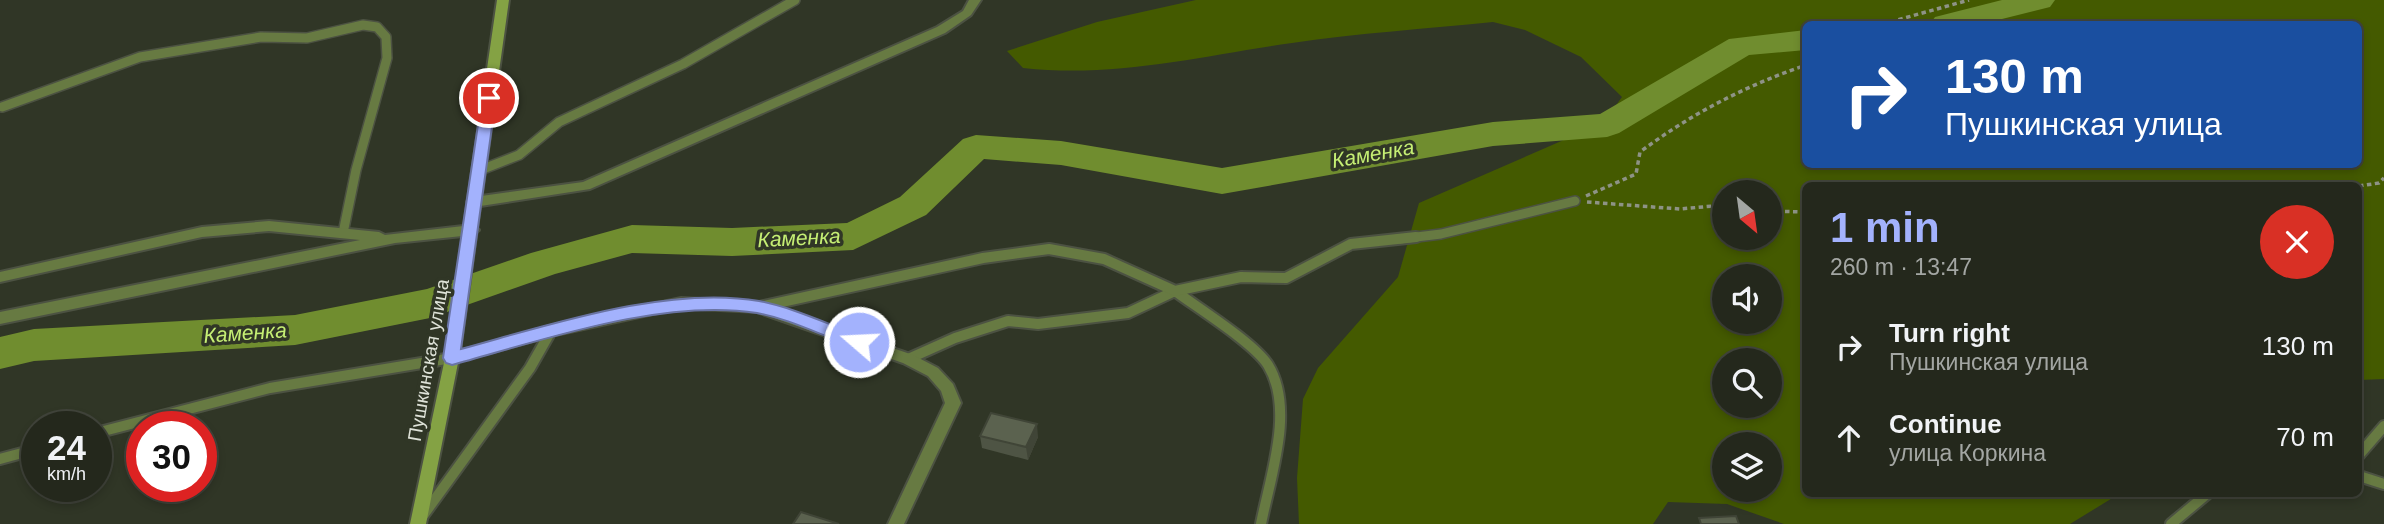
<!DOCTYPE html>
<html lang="en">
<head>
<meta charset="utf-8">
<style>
  body { margin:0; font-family:Arial,sans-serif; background:#2c3025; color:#f1f3f6; height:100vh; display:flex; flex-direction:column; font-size:26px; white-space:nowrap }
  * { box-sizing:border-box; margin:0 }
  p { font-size:23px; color:#a3a6a3 }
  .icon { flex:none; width:38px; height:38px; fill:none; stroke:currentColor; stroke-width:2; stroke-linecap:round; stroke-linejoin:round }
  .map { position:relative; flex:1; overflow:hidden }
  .sheet { position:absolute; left:1802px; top:182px; width:560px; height:315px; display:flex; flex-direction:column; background:#24281c; border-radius:10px; box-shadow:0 4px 10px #0003,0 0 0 2px #41443b }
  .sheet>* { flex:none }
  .banner { position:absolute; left:1802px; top:21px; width:560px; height:147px; border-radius:10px; box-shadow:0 4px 10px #0003,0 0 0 2px #41443b; background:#1a4fa0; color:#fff; overflow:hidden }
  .needle { width:46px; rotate:151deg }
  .fabs { position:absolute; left:1712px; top:180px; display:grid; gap:14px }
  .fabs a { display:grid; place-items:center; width:70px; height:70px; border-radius:50%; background:#24281c; box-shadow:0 4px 10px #0003,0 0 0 2px #41443b; font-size:35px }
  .speed { position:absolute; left:21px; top:411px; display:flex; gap:14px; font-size:35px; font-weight:700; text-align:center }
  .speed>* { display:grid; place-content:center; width:91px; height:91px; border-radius:50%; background:#24281c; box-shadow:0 4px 10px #0003,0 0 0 2px #41443b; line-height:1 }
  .speed small { font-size:18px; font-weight:400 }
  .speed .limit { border:10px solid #d22; background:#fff; color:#111 }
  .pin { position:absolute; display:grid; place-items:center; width:60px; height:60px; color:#fff; margin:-30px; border:4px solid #fff; border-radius:50%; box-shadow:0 2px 7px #0007 }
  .me { position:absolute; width:77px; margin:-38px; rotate:289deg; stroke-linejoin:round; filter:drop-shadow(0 0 5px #0008) }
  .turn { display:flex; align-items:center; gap:24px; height:147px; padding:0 28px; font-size:32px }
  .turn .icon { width:91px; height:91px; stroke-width:2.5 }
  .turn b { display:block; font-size:49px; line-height:60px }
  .round { display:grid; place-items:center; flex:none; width:74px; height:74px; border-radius:37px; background:#2c3025 }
  .headline { display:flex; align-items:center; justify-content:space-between; height:119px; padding:0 28px }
  h1 { font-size:42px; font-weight:600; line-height:52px; color:#a3b2fd }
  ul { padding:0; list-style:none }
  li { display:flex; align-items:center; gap:21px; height:91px; padding:0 28px }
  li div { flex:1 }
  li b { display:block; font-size:26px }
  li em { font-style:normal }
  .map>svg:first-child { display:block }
  .green { fill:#445a00; fill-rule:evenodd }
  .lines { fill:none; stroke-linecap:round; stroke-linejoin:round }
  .river { fill:#708d2f; fill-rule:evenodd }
  .service-far1-casing { stroke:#4c5242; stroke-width:12 }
  .service-casing { stroke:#4c5242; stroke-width:14 }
  .minor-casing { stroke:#4c5242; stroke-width:4 }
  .secondary-casing { stroke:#4c5242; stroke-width:4 }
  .path { stroke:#8e9386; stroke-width:3.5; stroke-dasharray:4.5 3.5; stroke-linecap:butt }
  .service-far1 { stroke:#677a42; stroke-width:9 }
  .service { stroke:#677a42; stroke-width:10 }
  .minor { fill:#677a42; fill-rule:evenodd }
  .secondary { fill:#84a244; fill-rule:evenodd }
  .wall { fill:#4e5444 }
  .shaded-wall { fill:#404537 }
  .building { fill:#5b624f; stroke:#404537; stroke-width:2 }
  .route { fill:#a3b2fd; stroke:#6a74a4; stroke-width:2 }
  .labels { text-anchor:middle; stroke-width:7; stroke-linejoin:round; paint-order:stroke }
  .street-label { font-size:19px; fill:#dee2d8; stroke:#303626 }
  .water-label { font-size:21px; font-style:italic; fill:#c5ee74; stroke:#303626 }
</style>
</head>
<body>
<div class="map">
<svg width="2384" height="524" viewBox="0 0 2384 524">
  <rect width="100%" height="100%" fill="#303626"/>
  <path class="green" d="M1196,0H2384V379L2359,380V186H1806V494H2119L2070,524H1784L1727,504L1668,502L1653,524H1299L1297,478L1303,399L1318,368L1398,277L1419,203L1589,129L1611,112L1622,97L1581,57L1525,30L1493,22C1426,29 1358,33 1292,43C1200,56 1117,78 1023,68L1007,51L1097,22ZM1806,24H2359V164H1806ZM1724,192H1769V238H1724ZM1724,276H1769V322H1724ZM1724,360H1769V406H1724ZM1724,444H1769V490H1724Z"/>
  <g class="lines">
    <g class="river">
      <path d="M2002,0H2055L2050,7L1982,24H1930L1935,17Z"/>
      <path d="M1806,30V50L1749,55L1619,133L1607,137L1493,146L1222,194L1061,165L984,159L926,215L853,250L732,256L632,253L555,274L430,318L295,345L34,361L0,369V337L34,329L295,315L427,289L531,253L632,225L732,228L847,223L900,197L963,139L976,135L1061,141L1222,168L1493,122L1600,114L1729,39Z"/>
    </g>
    <defs>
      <g id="service-far1">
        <path d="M2,107L140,57L261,37L307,38L363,25L377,27L386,37L387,58L356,170L343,233"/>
        <path d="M478,171L519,155L559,122L683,64L795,0"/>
        <path d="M1400,239L1441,234L1575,201"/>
      </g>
      <g id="service">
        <path d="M908,359L955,338L1008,321L1038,324L1128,313L1175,291C1198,308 1254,343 1268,365C1295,409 1270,477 1261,524"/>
        <path d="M96,433L270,388L452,358L551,331"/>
        <path d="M2359,455L2384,426"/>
        <path d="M0,459L37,449"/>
        <path d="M2359,476L2384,484"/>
        <path d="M422,517L530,368L551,331L681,303L759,307L983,258L1049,249L1104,259L1175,291L1241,277L1286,278L1351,244L1416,237"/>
        <path d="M2171,524L2207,494"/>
      </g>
      <g id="minor">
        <path d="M969,0H981L971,15L945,33L590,189L474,207L467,202L474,197L583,182L937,27L963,11Z"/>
        <path d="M269,221L379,232L385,235L472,225L479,230L472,235L395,243L0,324V312L360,240L269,231L202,237L0,282V272L202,227Z"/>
        <path d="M759,302L913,355L938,368L953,384L961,403L904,524H888L945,403L941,391L928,376L903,363L754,311L752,307L754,303Z"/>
      </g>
      <path id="secondary" d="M497,0H509L459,358L426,524H410L445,358Z"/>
    </defs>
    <use href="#service-far1" class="service-far1-casing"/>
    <use href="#service" class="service-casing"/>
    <use href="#minor" class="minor-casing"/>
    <use href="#secondary" class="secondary-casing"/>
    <g class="path">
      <path d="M1883,24L1969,0"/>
      <path d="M2359,186L2379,183L2384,178"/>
      <path d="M1586,196L1636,174L1640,152C1691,114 1745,86 1806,65"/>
      <path d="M1587,202L1680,209L1724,205"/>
      <path d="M1769,211L1806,212"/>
    </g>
    <use href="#service-far1" class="service-far1"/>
    <use href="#service" class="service"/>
    <use href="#minor" class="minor"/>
    <use href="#secondary" class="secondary"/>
  </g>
  <path class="wall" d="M980,436L1038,437L1028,460L982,448Z"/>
  <path class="shaded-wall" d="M1037,424L1038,437L1028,460L1026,447Z"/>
  <g class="building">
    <path d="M991,413L1037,424L1026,447L980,436Z"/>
    <path d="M801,512L839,524H793Z"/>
    <path d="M1736,516L1739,524H1701L1699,518Z"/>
  </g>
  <path class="route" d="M489,93L496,98L461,349C549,325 668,285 759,301C792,307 832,326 864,337L867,342L864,346L859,348C826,338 791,319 757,313C663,298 543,340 452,365L446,363L443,358L482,98Z"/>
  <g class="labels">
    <g class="street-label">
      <text transform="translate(428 360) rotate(-80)" y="7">Пушкинская улица</text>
    </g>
    <g class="water-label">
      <text transform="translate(1373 154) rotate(-10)" y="7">Каменка</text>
      <text transform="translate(799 238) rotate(-3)" y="7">Каменка</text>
      <text transform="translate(245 333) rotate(-4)" y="7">Каменка</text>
    </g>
  </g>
</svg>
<div class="fabs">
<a><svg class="needle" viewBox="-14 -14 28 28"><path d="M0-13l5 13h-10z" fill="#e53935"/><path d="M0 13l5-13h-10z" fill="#a3a6a3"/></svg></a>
<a><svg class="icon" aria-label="sound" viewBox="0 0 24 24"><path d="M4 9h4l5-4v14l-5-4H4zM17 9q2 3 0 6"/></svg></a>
<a><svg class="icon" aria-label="search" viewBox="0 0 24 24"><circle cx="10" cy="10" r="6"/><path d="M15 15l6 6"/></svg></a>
<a><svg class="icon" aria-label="layers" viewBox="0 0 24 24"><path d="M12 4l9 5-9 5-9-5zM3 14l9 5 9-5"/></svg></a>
</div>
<div class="speed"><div>24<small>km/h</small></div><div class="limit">30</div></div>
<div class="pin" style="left:489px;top:98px;background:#d93025"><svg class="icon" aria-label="arrive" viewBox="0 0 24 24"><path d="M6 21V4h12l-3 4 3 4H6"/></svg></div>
<svg class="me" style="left:859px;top:342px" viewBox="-20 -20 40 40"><circle r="17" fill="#a3b2fd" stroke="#fff" stroke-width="3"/><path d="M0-11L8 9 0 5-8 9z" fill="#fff"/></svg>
<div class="banner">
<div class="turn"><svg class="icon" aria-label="right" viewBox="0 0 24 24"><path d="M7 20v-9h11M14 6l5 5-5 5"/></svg><div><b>130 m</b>Пушкинская улица</div></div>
</div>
<section class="sheet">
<div class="headline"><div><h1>1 min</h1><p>260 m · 13:47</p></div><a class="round" style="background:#d93025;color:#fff"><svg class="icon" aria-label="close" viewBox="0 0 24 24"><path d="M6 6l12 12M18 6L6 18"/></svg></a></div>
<ul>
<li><svg class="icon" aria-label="right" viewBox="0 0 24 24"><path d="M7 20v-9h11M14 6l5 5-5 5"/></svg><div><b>Turn right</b><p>Пушкинская улица</p></div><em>130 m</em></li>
<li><svg class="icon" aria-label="ahead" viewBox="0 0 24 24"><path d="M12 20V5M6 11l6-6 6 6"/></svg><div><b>Continue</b><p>улица Коркина</p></div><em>70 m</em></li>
</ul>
</section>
</div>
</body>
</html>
